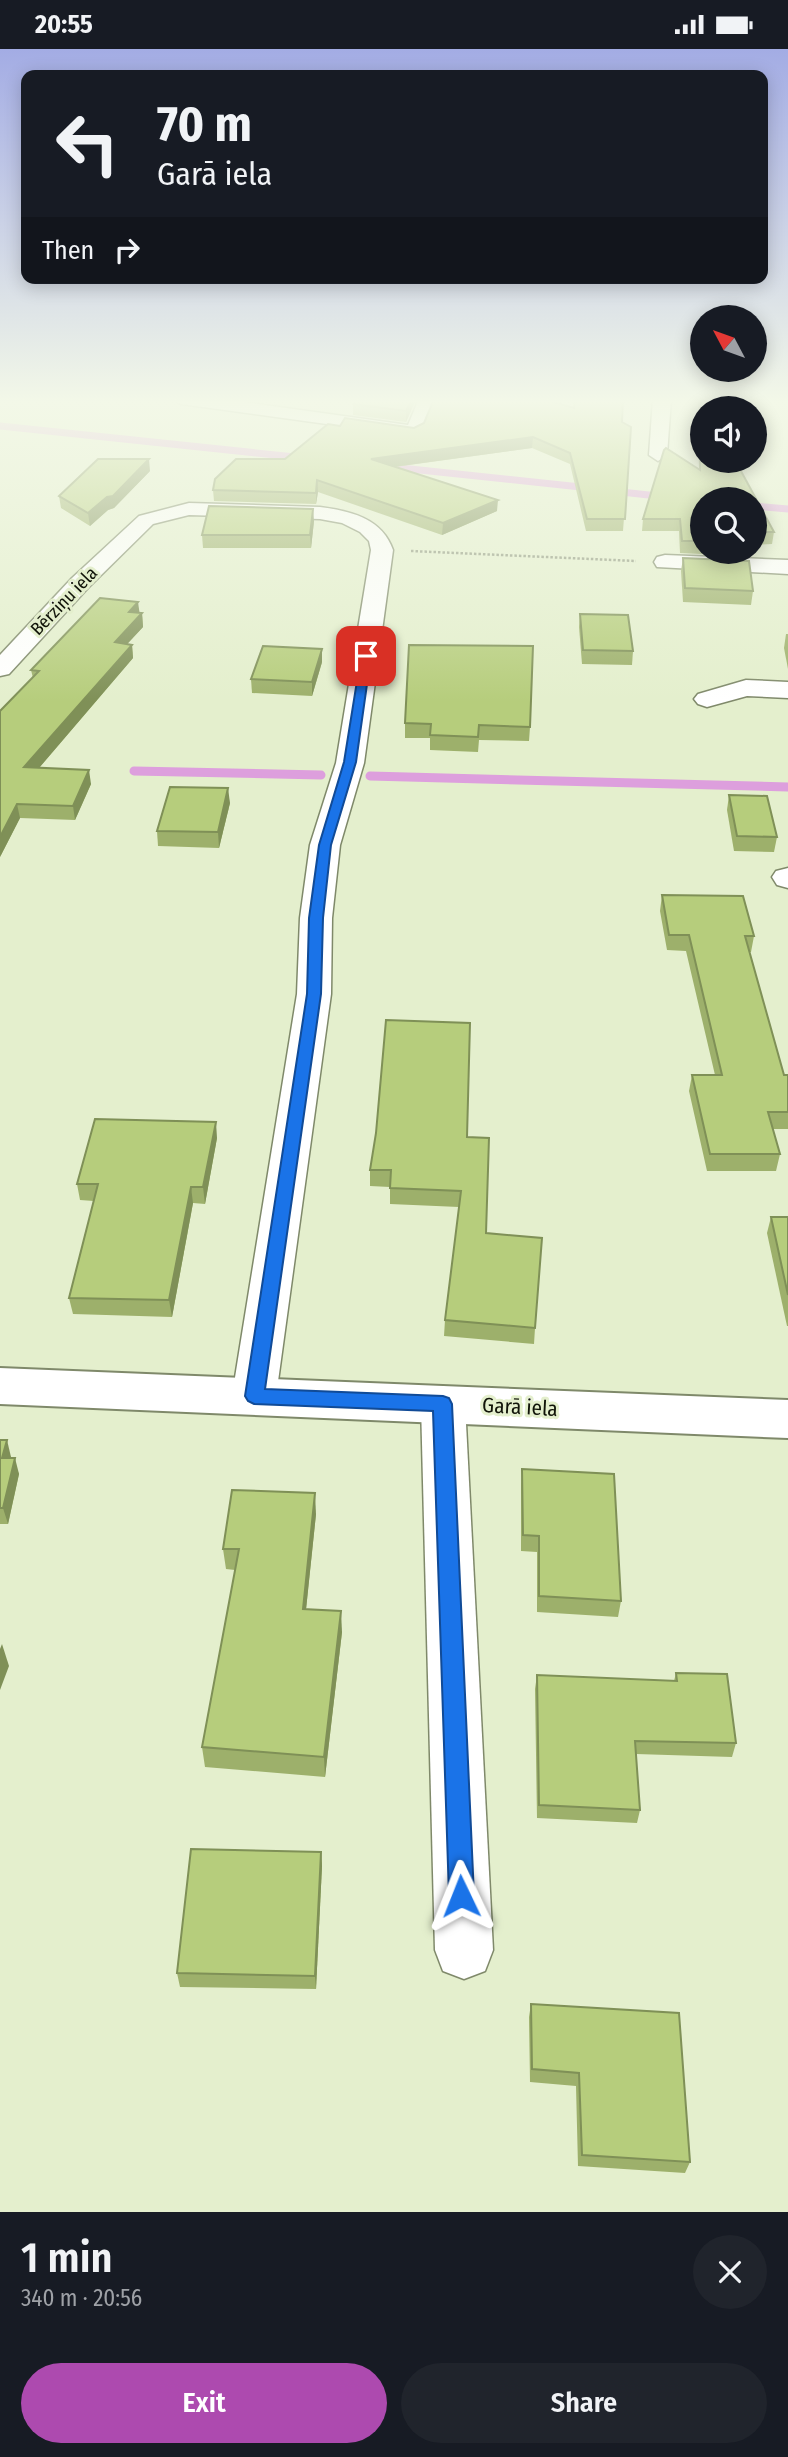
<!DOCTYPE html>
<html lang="en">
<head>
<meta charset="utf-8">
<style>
  body { margin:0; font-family:"Fira Sans Condensed",sans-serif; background:#20242c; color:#f1f3f6; height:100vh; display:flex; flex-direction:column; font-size:26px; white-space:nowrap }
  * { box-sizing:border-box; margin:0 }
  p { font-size:23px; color:#9ea1a6 }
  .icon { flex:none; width:38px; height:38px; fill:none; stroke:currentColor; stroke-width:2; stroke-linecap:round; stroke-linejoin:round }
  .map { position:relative; height:2163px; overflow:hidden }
  .drawer { display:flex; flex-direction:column; background:#171b24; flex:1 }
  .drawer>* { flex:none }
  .hud { position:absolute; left:21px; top:21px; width:747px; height:214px; border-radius:14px; box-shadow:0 4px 18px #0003; background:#171b24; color:#f1f3f6; overflow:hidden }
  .needle { width:46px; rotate:311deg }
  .buttons { position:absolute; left:690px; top:256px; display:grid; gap:14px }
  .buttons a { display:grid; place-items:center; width:77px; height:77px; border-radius:50%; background:#171b24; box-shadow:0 4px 18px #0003; font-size:35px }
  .pin { position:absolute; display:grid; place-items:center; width:60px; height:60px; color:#fff; margin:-30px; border-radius:14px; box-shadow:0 4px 10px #0006 }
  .me { position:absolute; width:77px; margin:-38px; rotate:358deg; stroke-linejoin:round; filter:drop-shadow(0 0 5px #0008) }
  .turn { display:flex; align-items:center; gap:24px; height:147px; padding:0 21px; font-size:32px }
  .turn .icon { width:91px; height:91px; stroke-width:2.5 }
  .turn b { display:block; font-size:49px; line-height:60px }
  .then { display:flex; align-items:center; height:66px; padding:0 21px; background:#0003; gap:14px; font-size:26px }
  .round { display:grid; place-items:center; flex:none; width:74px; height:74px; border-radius:37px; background:#20242c }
  .overview { display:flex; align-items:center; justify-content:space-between; height:119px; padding:0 21px }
  h1 { font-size:42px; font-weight:600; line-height:52px }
  .primary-button { display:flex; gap:14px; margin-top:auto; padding:14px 21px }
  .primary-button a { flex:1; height:80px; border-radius:42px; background:#ad4aaf; color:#fff; font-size:28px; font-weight:600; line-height:80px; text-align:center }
  .primary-button a+a { background:#20242c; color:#f1f3f6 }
  .status { display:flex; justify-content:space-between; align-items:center; height:49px; padding:0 35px; background:#171b24; direction:ltr }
  .status svg { height:19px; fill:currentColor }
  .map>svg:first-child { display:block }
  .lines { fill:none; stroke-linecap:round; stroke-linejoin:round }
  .stream-far1 { stroke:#dd9fdd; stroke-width:7 }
  .stream { stroke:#dd9fdd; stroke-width:9 }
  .minor-casing { stroke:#7f896a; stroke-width:3 }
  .tertiary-casing { stroke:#7f896a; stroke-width:4 }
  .path { stroke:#8c947c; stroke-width:2.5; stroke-dasharray:2.5 2; stroke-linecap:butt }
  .minor { fill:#fff; fill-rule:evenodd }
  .tertiary { fill:#fff; fill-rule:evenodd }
  .wall { fill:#9db06b }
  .shaded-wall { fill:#7f9057 }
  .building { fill:#b6cd7c; stroke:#7f9057; stroke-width:2 }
  .route { fill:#1a73e8; stroke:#114b97; stroke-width:2 }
  .labels { text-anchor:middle; stroke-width:6; stroke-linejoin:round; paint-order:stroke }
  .far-street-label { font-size:18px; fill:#101308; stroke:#e4efcd }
  .street-label { font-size:21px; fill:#101308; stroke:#e4efcd }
</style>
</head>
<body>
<div class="status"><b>20:55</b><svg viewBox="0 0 49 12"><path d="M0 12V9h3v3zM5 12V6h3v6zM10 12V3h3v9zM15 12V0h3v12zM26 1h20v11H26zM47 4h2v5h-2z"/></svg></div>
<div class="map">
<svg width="788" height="2163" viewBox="0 0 788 2163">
  <rect width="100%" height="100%" fill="#e4efcd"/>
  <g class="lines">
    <g class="stream-far1">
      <path d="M0,377L305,409"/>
      <path d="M382,417L590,439"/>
      <path d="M612,442L667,448"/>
      <path d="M754,457L788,460"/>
    </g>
    <g class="stream">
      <path d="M134,722L321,726"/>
      <path d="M370,727L788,738"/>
    </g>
    <defs>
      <g id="minor">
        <path d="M173,350H222L408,376L419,350H437L423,382L414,387L181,355Z"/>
        <path d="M653,350H671L667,406L658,412L649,406Z"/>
        <path d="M189,454L320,458C350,462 382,469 393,501L364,714L340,796L332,869L331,945L276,1347L269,1359L254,1364L239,1359L232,1347L297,945L300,869L310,796L336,714L371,501L369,492L360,483L342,474L320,470L189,466L153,475L88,539L9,625L0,627V606L72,529L139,467Z"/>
        <path d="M665,506L788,511V525L657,518L654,513L657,508Z"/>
        <path d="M746,631L788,633V649L747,647L707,658L698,655L694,650L698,645Z"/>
        <path d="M788,819V839L777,836L772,828L776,822Z"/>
        <path d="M443,1337L459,1343L465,1355L493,1901L485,1922L464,1930L443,1922L435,1901L421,1355L427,1343Z"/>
      </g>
      <path id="tertiary" d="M0,1319L788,1351V1389L0,1355Z"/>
    </defs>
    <use href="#minor" class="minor-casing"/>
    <use href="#tertiary" class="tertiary-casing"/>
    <path class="path" d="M411,502L636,512"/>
    <use href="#minor" class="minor"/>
    <use href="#tertiary" class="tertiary"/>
  </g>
  <g class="wall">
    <path d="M356,350H416L406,373L353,366V355Z"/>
    <path d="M698,350H753L702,359L774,483L772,495L754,496V450H702V502H745L744,507L680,504L679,482H642L643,470L699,420Z"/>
    <path d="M754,369L757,401L755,412L753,411H754Z"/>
    <path d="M622,373L631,378L623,482H586L570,415L532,399L395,418L497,462L442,486L318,443L316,455L214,452L213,441L285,410L340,377L414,379Z"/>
    <path d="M150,422L114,459L108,461L90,477L61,459L59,447Z"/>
    <path d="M314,472L311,499H203L202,486Z"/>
    <path d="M683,509L753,542L751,556L683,553L681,522Z"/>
    <path d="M139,564H142L143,578L127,595L132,596L133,609L39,719L91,735L75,771L20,769L0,808L33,629L31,621Z"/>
    <path d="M580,565L633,602L632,616L582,615L579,578Z"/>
    <path d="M786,585H788V620L784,599Z"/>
    <path d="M322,613L312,647L252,644L251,630Z"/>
    <path d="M405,674L530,678L529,692L479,691L478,703L430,701V689H405Z"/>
    <path d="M729,746L777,788L774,803L734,802L727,761Z"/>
    <path d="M230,754L219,799L158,797L157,782Z"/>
    <path d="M662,846L754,887L751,903H749L784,1026H788V1080H772L780,1105L776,1122H707L689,1042L692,1026H715L686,902L667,901L660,862Z"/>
    <path d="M467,1088L486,1184L535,1279L534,1295L444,1287L445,1271L459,1158L390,1155V1138L370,1137V1121Z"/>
    <path d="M217,1089L205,1155L193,1154L172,1268L73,1265L69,1249L94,1152L80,1151L77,1135Z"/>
    <path d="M771,1168H788V1277H787L767,1184Z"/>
    <path d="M0,1391L11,1408L19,1425L8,1475H0Z"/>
    <path d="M522,1420L621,1552L618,1568L537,1563V1503L521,1502V1437Z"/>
    <path d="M316,1465L306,1560L342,1583L325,1728L205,1718L202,1698L235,1521L226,1520L223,1500Z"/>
    <path d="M676,1624L736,1694L732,1708L636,1705L640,1761L637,1774L537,1769L535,1640L537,1626L674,1632Z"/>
    <path d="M321,1803L322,1817L316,1940L180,1938L177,1924Z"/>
    <path d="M531,1955L690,2113L685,2124L578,2117L576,2037L530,2033L529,1968Z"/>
  </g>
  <g class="shaded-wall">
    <path d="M412,350H416L406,373V362Z"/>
    <path d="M533,388L532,399L371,421V410Z"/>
    <path d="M149,410L150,422L114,459L108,461L90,477L88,464Z"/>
    <path d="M317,431L318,443L316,455V444Z"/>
    <path d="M498,451L497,462L442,486L443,474Z"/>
    <path d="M313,460L314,472L311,499L310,486Z"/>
    <path d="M138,553L140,567L129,563Z"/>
    <path d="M142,564L143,578L117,606L115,593Z"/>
    <path d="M132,596L133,609L27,733L24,718Z"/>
    <path d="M322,600V613L312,647V633Z"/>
    <path d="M89,721L91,735L75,771L73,757Z"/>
    <path d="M228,739L230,754L219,799L218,783Z"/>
    <path d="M17,755L20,769L0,808V788Z"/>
    <path d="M216,1073L217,1089L205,1155L203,1138Z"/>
    <path d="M191,1138L193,1154L172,1268L169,1251Z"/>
    <path d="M7,1391L11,1408L7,1425L2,1409Z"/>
    <path d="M15,1409L19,1425L8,1475L3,1459Z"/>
    <path d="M315,1444L316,1465L304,1580L303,1560Z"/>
    <path d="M341,1562L342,1583L325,1728L324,1708Z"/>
    <path d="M2,1595L9,1617L0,1641V1600Z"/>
    <path d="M321,1803L322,1817L316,1940L315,1927Z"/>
  </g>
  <g class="building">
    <path d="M356,350H412L406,362L353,355Z"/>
    <path d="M434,350H544L574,359L575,350H623L622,373L631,378L625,470H587L570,404L533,388L371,410L498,451L443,474L317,431L316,444L213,441L215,430L236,410H285L328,375L340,377L345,369L414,379L424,374Z"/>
    <path d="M699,350H753V359H702V411H735L774,483H754V450H702V492H682L680,470H643L664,401L666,399L700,421Z"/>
    <path d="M754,369L757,401L754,400Z"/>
    <path d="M98,410H149L113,447L107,448L88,464L59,447Z"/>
    <path d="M209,457L313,460L310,486H202Z"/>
    <path d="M683,509L749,512L753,542L685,539Z"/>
    <path d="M100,549L138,553L129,563L142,564L115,593L132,596L24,718L89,721L73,757L17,755L0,788V662L39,622L31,621Z"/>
    <path d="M580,565L628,566L633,602L583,601Z"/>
    <path d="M409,596L533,597L530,678L479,676L478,688L430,686L431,675L405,674Z"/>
    <path d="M263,597L322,600L312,633L251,630Z"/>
    <path d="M170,738L228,739L218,783L157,782Z"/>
    <path d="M729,746L767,747L777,788L737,787Z"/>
    <path d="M662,846L743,847L754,887H745L784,1026H788V1063H768L780,1105H710L692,1026H722L689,886H669Z"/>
    <path d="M386,971L470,974L467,1088L489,1089L486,1184L542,1189L535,1279L445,1271L461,1142L390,1139L391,1121H370L376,1084Z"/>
    <path d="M95,1070L216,1073L203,1138H191L169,1251L69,1249L98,1135H77Z"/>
    <path d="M771,1168H788V1246Z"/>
    <path d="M0,1391H7L2,1409H15L3,1459H0Z"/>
    <path d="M522,1420L614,1425L621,1552L539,1547V1487L523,1486Z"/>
    <path d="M232,1441L315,1444L303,1560L341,1562L324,1708L202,1698L239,1500H223Z"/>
    <path d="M676,1624L727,1625L736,1694L635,1692L640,1761L539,1756L537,1626L677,1632Z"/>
    <path d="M191,1800L321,1803L315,1927L177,1924Z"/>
    <path d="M531,1955L679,1964L690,2113L582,2106L579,2024L532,2020Z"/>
  </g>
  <linearGradient id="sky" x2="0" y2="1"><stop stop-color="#a3ace4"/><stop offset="0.54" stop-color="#f3f8e8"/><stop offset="1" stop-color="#f3f8e8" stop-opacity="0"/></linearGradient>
  <rect width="788" height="653" fill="url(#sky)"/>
  <path class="route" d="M366,604L371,607L356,713L331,796L323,869L321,945L265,1340L443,1347L449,1349L452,1355L474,1847L470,1855L461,1859L453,1855L449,1847L433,1362L254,1355L248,1352L245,1347L307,945L309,869L319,796L344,713L361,607Z"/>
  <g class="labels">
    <g class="far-street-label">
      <text transform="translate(64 552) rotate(-46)" y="6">Bērziņu iela</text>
    </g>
    <g class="street-label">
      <text transform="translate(520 1358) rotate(3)" y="7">Garā iela</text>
    </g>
  </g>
</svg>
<div class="buttons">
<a><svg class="needle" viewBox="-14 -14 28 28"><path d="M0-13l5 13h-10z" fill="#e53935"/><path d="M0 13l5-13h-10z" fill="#9ea1a6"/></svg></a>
<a><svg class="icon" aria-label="sound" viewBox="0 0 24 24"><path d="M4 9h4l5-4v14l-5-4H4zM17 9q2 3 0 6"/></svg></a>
<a><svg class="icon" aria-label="search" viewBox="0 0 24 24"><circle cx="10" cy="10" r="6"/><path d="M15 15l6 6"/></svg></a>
</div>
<div class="pin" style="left:366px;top:607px;background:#d93025"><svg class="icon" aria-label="arrive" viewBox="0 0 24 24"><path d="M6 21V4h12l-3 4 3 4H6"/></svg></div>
<svg class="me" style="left:461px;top:1847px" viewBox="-20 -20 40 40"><path d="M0-17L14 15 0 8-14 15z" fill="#1a73e8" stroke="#fff" stroke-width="4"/></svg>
<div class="hud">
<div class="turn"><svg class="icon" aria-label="left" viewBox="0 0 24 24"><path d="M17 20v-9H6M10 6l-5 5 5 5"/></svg><div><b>70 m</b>Garā iela</div></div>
<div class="then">Then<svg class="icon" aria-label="right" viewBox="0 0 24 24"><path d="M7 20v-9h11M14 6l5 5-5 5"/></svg></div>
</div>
</div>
<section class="drawer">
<div class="overview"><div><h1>1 min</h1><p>340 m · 20:56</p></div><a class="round"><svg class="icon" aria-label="close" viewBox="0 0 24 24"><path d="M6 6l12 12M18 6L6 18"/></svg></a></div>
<div class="primary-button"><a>Exit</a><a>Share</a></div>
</section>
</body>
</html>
